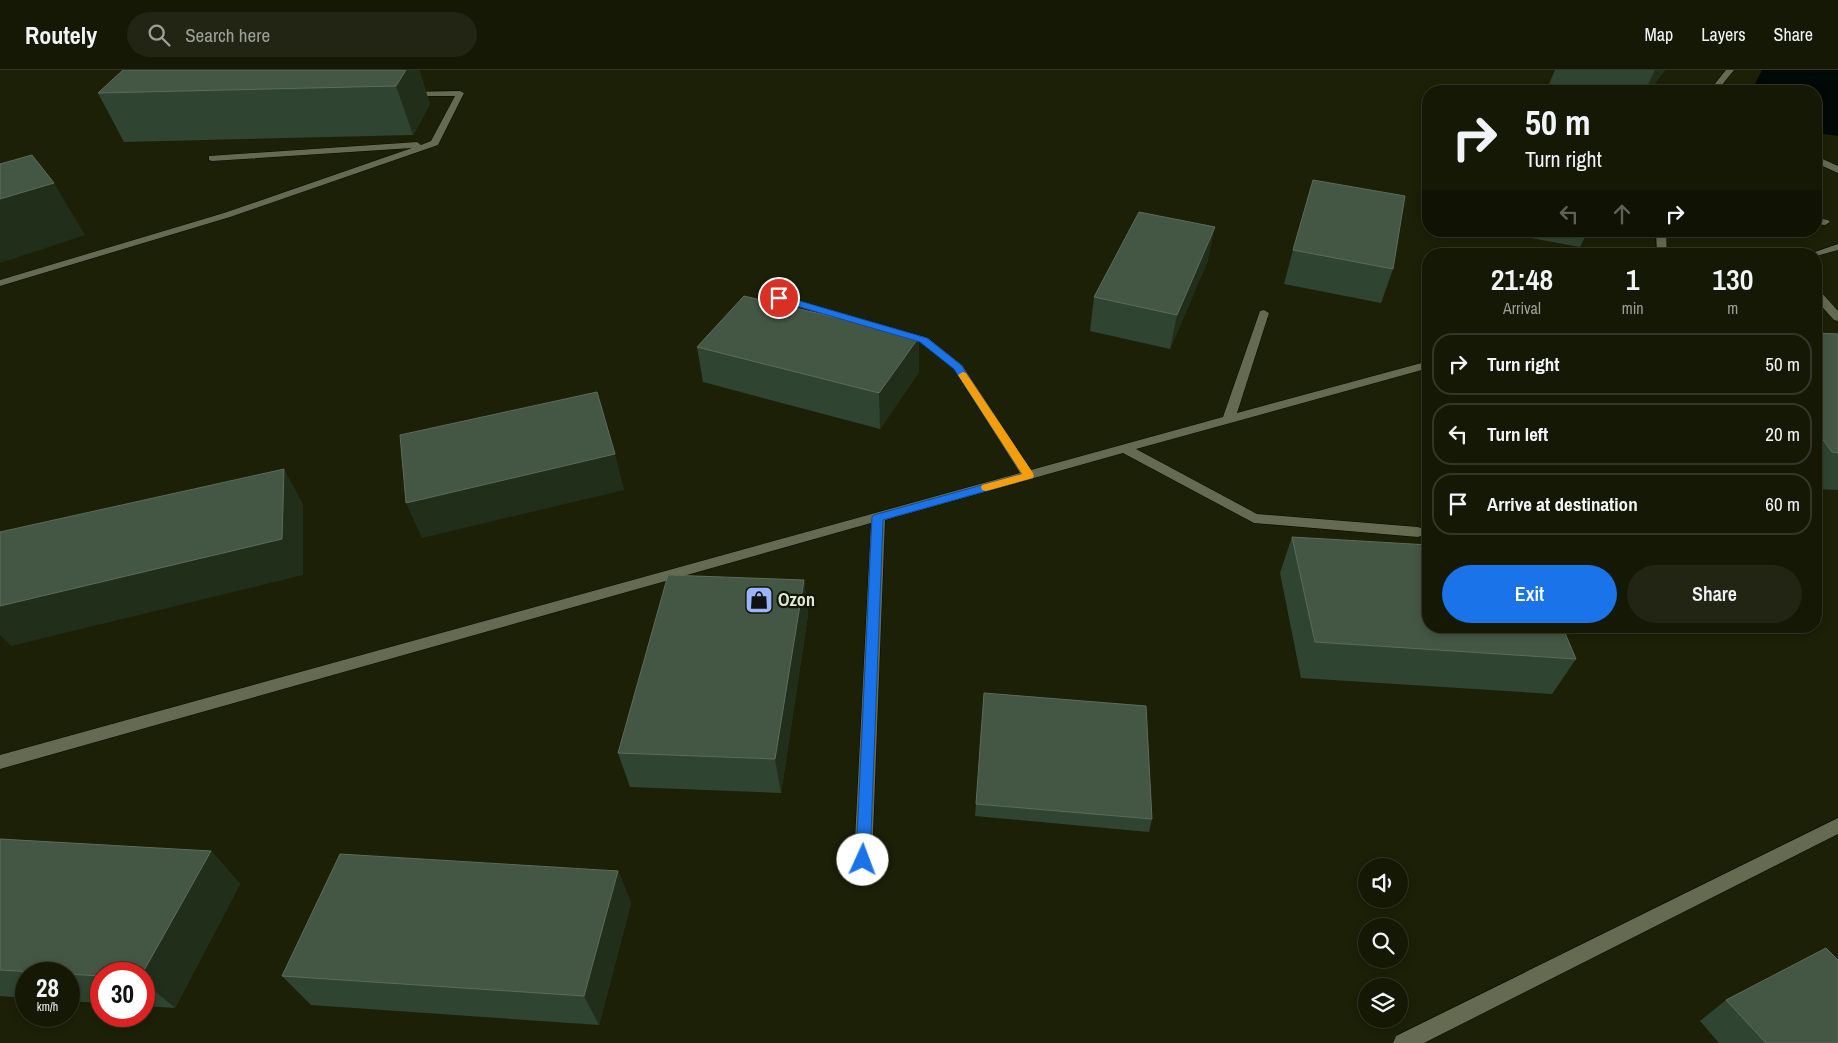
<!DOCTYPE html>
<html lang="en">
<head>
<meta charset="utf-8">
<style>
  body { margin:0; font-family:"Archivo Narrow",sans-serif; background:#222513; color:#f1f3f6; height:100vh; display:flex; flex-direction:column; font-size:19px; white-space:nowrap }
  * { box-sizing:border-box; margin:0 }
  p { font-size:16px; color:#9da09a }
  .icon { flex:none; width:28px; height:28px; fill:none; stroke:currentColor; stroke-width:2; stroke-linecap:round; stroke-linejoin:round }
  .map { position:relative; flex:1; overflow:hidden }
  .panel { position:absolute; left:1422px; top:178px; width:400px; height:385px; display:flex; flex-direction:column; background:#151805; border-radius:20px; box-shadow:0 2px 8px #0003,0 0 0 1px #343727 }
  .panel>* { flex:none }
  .top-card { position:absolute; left:1422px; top:15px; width:400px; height:152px; border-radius:20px; box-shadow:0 2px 8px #0003,0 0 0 1px #343727; background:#151805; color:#f1f3f6; overflow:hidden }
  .buttons { position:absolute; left:1358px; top:788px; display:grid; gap:10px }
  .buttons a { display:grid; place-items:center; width:50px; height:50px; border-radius:50%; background:#151805; box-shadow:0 2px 8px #0003,0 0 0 1px #343727; font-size:25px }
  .speed { position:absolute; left:15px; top:892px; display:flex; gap:10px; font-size:25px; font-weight:700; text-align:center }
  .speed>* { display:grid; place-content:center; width:65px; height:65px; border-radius:50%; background:#151805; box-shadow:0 2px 8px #0003,0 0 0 1px #343727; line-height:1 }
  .speed small { font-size:12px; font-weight:400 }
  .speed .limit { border:8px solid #d22; background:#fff; color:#111 }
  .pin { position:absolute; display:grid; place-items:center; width:42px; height:42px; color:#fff; margin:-21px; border:2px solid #fff; border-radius:50%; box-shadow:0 1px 5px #0007 }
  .me { position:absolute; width:55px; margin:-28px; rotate:2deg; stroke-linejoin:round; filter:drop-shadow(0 0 4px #0008) }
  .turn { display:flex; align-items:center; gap:18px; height:105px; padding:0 20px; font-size:22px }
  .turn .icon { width:65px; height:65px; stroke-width:2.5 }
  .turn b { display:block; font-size:35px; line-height:42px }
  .lanes { display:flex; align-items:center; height:48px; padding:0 20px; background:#0003; justify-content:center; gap:25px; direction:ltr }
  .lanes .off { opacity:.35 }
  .eta { display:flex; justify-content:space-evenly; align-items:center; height:85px; text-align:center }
  .eta b { font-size:30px; font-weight:600; line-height:35px }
  .action { display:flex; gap:10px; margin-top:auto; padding:10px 20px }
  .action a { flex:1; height:58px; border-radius:30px; background:#1a73e8; color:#fff; font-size:20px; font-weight:600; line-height:58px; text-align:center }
  .action a+a { background:#222513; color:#f1f3f6 }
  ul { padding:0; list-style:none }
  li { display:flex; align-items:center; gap:15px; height:62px; margin:0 10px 8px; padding:0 10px; border:2px solid #343727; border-radius:20px }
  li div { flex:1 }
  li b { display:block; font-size:19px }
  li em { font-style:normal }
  header { display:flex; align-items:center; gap:30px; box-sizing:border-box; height:70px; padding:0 25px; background:#151805; border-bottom:1px solid #343727 }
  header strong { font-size:24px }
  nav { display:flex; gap:28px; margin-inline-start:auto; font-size:18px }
  .search { width:350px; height:45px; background:#222513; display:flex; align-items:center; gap:12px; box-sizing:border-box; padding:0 18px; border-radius:28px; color:#9da09a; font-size:19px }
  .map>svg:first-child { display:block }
  .water { fill:#000906 }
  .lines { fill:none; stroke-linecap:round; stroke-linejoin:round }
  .service-casing { stroke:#070900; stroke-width:1 }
  .minor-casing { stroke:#070900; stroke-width:1 }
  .service { fill:#656b50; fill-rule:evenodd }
  .minor { fill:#656b50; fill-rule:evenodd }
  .wall { fill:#304432 }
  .shaded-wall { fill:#202e1a }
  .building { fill:#445644; stroke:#5d6c5b }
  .route { fill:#1a73e8; stroke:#114b97 }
  .slow { fill:#f59e0b }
  .labels { text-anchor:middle; stroke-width:4.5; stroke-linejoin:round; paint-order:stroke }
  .poi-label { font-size:18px; font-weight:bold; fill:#e3e7d7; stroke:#131701; text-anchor:start }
</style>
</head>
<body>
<header>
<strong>Routely</strong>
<div class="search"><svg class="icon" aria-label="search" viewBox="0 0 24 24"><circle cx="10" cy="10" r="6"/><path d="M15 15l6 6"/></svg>Search here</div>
<nav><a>Map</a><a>Layers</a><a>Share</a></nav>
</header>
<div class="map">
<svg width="1838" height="973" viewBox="0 0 1838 973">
  <rect width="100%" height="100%" fill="#1c2007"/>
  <path class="water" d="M1762,0H1838V66L1816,63V21H1753L1754,16Z"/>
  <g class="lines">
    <defs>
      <path id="service" d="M460,21L464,23L438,75L230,147L0,216V210L224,143L412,78L212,91L209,90V86L417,72L421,75L431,71L455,26H407V22Z"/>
      <g id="minor">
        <path d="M1726,0H1734L1717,21H1709Z"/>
        <path d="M1816,86L1838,96V103L1816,93Z"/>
        <path d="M1816,148L1828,150L1830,152L1825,155L1816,154Z"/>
        <path d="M1656,161H1666L1667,184H1657Z"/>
        <path d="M1838,174V180L1816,186V184H1809Z"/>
        <path d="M1816,220L1820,221L1838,241V251L1834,250L1816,230Z"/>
        <path d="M779,225L928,268L962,295L1031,400L1223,347L1260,241L1264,240L1269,243L1237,343L1429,291V298L1136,379L1257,444L1418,457L1423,459L1425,462L1423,465L1418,467L1254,453L1123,383L885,450L872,790L869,796L863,798L857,796L854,790L871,453L0,699V685L1020,403L954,299L920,272L775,230L774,228L775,226Z"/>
        <path d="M1838,748V764L1424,973H1393L1396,966Z"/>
      </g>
    </defs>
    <use href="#service" class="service-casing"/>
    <use href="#minor" class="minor-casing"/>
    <use href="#service" class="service"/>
    <use href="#minor" class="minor"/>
  </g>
  <g class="wall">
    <path d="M419,0L430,34L413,65L124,72L98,23Z"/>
    <path d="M1555,0H1665L1649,21H1580L1549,14Z"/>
    <path d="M1492,161H1588L1580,177Z"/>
    <path d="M1293,180L1393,199L1381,233L1284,214Z"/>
    <path d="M1208,190L1170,279L1090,261L1094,227Z"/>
    <path d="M1816,263L1838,264V420L1816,419Z"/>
    <path d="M919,267V302L880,359L703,312L697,277Z"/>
    <path d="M1292,467L1576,589L1552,624L1301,608L1280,503Z"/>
    <path d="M804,510L808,545L781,723L630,717L618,683Z"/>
    <path d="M976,734L1152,749L1149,762L975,746Z"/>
    <path d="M0,769L211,781L240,814L175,938L144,936V904H101V933L69,931V904H26V928L0,926Z"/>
    <path d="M618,801L631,833L599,955L311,935L282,906Z"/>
    <path d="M1726,930L1838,973H1719L1700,951Z"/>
  </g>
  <g class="shaded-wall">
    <path d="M406,0H419L430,34L413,65L396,16Z"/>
    <path d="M1655,0H1665L1649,21H1645Z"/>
    <path d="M54,113L85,165L0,193V129Z"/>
    <path d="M1215,157L1208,190L1170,279L1177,245Z"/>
    <path d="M919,267V302L880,359L879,323Z"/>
    <path d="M615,384L624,420L422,468L406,433Z"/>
    <path d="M284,399L303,434V505L11,576L0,565V536Z"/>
    <path d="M804,510L808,545L781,723L775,689Z"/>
    <path d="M211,781L240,814L175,938L144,912V904H142Z"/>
    <path d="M618,801L631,833L599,955L584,926Z"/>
  </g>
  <g class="building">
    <path d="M123,0H406L396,16L98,23Z"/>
    <path d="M32,85L54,113L0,129V94Z"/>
    <path d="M1313,110L1405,126L1393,199L1293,180Z"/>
    <path d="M1139,142L1215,157L1177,245L1094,227Z"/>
    <path d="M744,226L919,267L879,323L697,277Z"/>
    <path d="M1816,263L1838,264V383L1832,382L1816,360Z"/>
    <path d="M597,322L615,384L406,433L400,365Z"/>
    <path d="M284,399L282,469L0,536V462Z"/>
    <path d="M1292,467L1429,475V556H1562L1576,589L1315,572Z"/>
    <path d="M668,505L804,510L775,689L618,683Z"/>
    <path d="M984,623L1146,636L1152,749L976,734Z"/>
    <path d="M0,769L211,781L142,904H101V906L0,900Z"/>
    <path d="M340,784L618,801L584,926L282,906Z"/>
    <path d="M1826,878L1838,890V973H1766L1726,930Z"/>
  </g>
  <path class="route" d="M779,225L927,268L961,295L1034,406L1033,408L883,450L870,790L868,795L863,796L858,795L856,790L872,447L874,445L1022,404L954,299L920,272L776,230L775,228Z"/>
  <path class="slow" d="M963,302L966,303L1033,403L1034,406L1033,408L986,421L982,420L981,417L982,415L1022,404L958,305Z"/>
  <defs>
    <symbol id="shop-square" viewBox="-11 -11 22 22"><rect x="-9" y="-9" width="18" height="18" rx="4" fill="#9ab5fd" stroke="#131701"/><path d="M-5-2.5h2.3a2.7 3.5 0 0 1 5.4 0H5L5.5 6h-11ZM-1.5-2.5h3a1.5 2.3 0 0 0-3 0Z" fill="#111"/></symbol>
  </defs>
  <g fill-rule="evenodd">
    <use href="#shop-square" x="743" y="514" width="32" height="32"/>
  </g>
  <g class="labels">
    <g class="poi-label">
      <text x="778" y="536">Ozon</text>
    </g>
  </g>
</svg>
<div class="buttons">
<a><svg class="icon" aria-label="sound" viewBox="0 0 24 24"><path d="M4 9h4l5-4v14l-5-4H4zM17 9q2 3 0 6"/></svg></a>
<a><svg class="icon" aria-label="search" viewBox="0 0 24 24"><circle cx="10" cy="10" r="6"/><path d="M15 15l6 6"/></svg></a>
<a><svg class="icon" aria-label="layers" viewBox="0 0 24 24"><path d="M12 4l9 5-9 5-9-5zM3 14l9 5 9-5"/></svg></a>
</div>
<div class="speed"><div>28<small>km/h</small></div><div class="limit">30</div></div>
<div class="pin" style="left:779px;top:228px;background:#d93025"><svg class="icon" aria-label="arrive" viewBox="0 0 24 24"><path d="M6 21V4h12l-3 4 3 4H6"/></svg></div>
<svg class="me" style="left:863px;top:790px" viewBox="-20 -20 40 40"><circle r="19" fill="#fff"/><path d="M0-13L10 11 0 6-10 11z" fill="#1a73e8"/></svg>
<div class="top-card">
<div class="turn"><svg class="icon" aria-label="right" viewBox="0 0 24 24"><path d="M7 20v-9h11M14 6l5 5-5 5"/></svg><div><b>50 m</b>Turn right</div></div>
<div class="lanes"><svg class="icon off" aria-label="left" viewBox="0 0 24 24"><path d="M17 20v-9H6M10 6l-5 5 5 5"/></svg><svg class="icon off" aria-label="ahead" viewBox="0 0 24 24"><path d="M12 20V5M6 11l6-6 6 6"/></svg><svg class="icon" aria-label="right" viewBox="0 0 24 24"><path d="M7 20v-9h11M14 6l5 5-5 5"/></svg></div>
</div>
<section class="panel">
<div class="eta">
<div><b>21:48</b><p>Arrival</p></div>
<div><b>1</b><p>min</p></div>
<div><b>130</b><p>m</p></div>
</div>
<ul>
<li><svg class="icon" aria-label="right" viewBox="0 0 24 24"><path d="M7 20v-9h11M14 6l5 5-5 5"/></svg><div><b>Turn right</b></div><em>50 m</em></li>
<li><svg class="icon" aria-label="left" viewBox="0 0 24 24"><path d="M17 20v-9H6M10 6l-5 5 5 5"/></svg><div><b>Turn left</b></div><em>20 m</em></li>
<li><svg class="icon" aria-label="arrive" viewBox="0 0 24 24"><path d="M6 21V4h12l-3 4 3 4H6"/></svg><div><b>Arrive at destination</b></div><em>60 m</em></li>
</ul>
<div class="action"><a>Exit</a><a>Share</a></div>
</section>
</div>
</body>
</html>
